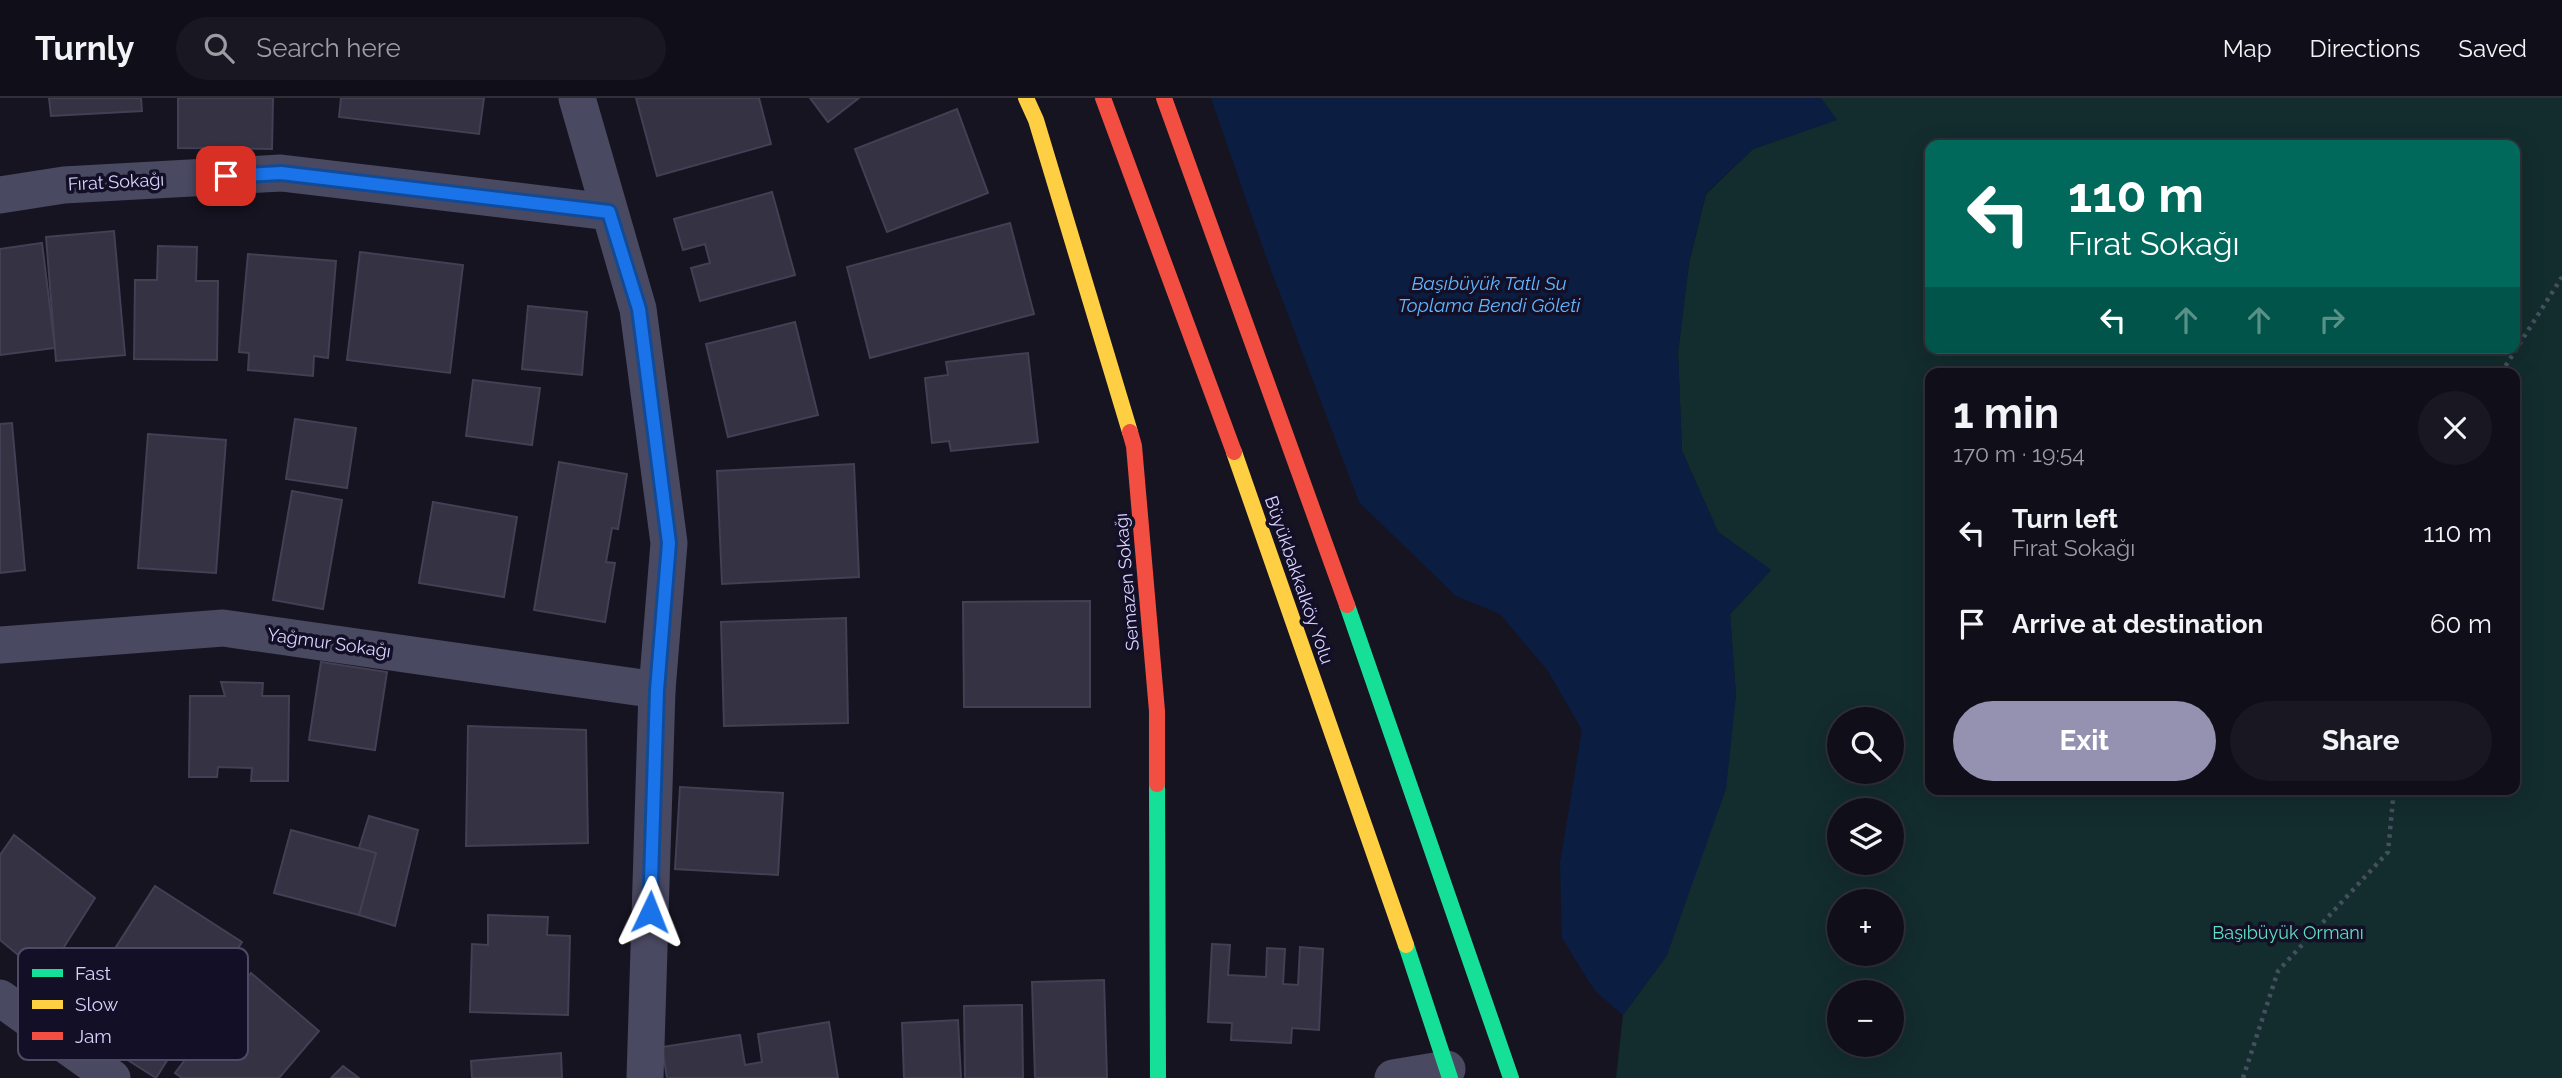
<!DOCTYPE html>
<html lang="en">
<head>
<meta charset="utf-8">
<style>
  body { margin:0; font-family:Raleway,sans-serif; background:#191822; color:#f1f3f6; height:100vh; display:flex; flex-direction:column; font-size:26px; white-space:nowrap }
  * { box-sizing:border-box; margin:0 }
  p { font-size:23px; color:#9c9ca2 }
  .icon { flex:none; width:38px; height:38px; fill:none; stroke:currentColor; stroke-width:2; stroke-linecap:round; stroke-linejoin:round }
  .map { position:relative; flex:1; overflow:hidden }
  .sheet { position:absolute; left:1925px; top:270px; width:595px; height:427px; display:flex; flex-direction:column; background:#100f19; border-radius:14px; box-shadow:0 7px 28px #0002,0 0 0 2px #302f38 }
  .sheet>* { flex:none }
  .guide { position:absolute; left:1925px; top:42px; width:595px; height:214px; border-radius:14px; box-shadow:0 7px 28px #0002,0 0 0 2px #302f38; background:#00695c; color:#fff; overflow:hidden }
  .buttons { position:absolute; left:1827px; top:609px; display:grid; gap:14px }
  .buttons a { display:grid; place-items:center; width:77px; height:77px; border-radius:50%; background:#100f19; box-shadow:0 7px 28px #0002,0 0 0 2px #302f38; font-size:35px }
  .pin { position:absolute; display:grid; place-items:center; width:60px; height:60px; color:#fff; margin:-30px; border-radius:14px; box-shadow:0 4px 10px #0006 }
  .me { position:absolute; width:77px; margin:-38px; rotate:2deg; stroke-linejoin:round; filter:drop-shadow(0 0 5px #0008) }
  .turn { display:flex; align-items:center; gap:24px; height:147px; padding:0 28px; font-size:32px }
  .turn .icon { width:91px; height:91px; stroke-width:2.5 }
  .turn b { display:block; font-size:49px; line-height:60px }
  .lanes { display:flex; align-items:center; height:66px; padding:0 28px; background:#0003; justify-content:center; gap:35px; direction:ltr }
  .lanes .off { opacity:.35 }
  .round { display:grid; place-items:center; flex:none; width:74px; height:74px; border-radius:37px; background:#191822 }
  .overview { display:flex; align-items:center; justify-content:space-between; height:119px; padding:0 28px }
  h1 { font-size:42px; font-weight:700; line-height:52px }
  .cta { display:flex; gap:14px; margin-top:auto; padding:14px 28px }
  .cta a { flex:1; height:80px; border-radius:42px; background:#9591b1; color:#fff; font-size:28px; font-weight:700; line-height:80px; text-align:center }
  .cta a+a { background:#191822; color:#f1f3f6 }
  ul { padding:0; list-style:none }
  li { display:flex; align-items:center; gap:21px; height:91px; padding:0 28px }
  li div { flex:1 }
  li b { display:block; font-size:26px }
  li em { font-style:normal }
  header { display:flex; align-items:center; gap:42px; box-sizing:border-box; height:98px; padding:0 35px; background:#100f19; border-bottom:2px solid #302f38 }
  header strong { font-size:33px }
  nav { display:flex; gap:38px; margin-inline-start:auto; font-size:24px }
  .search { width:490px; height:63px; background:#191822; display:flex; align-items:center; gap:18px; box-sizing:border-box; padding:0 24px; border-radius:38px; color:#9c9ca2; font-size:26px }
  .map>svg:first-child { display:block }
  .green { fill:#132c2d; fill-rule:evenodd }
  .water { fill:#0b1e41 }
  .building { fill:#343243; stroke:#433f54; stroke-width:2 }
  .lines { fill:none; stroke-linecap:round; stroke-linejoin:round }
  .path { stroke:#44505f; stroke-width:4.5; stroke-dasharray:3.5 5; stroke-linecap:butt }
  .street { stroke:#4a4962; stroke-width:37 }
  .fast { stroke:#16e098; stroke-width:16 }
  .slow { stroke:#ffcf43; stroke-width:16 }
  .jam { stroke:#f24e42; stroke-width:16 }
  .route-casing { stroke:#114b97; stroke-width:18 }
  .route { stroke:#1a73e8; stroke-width:12 }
  .labels { text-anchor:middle; stroke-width:7; stroke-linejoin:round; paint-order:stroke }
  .street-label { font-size:18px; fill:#d9d4ff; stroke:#130f26 }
  .park-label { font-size:18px; fill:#5fe0c0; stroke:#130f26 }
  .water-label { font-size:19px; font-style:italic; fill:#62b6ff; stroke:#130f26 }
  .key { fill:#130f26; stroke:#4e4a67; stroke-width:2 }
  .key-label { font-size:19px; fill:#d9d4ff }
</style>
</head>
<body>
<header>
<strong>Turnly</strong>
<div class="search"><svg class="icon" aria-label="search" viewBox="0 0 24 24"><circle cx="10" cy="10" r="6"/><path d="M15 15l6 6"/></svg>Search here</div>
<nav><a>Map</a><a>Directions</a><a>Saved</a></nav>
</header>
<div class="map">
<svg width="2562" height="980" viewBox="0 0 2562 980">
  <rect width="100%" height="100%" fill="#161421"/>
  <path class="green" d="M1821,0H2562V980H1616L1623,917L1667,857L1736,598L1730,516L1771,472L1718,434L1682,353L1678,254L1689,165L1706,96L1753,51L1836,22ZM1930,47H2515V250H1930ZM1930,275H2515V691H1930ZM1839,621H1892V674H1839ZM1839,712H1892V765H1839ZM1839,803H1892V856H1839ZM1839,894H1892V947H1839Z"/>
  <path class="water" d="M1211,0H1821L1837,22L1753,51L1706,95L1689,165L1678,254L1682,353L1718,434L1771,472L1730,516L1736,598L1726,691L1667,857L1623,917L1595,893L1562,840L1560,765L1582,632L1548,573L1500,516L1456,498L1359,404L1265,156Z"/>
  <g class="building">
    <path d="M49,0H141L142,13L51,18Z"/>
    <path d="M178,0H273L272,51L178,50Z"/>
    <path d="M341,0H484L479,36L339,19Z"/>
    <path d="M636,0H759L771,46L657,78Z"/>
    <path d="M810,0H859L828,24Z"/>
    <path d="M957,11L988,95L887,134L855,51Z"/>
    <path d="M772,94L795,177L700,203L691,170L710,165L705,146L683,152L674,121Z"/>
    <path d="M1010,125L1034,216L870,260L847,169Z"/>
    <path d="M114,133L125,257L56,263L46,139Z"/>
    <path d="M42,145L55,250L0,257V151Z"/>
    <path d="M158,148L197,149L196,183H218L217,262L134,261L135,182H157Z"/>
    <path d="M360,154L463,167L450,275L347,262Z"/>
    <path d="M248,156L336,163L328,260L314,258L313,278L248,272L249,255L239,254Z"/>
    <path d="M528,208L587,214L582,277L522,271Z"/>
    <path d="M795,224L818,317L728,339L706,246Z"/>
    <path d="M1028,255L1038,344L951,353L949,343L932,345L925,280L948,277L946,264Z"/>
    <path d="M473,282L540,290L532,347L466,338Z"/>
    <path d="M295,321L356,330L347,390L286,381Z"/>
    <path d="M12,325L25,472L0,475V326Z"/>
    <path d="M148,336L226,342L216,475L138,470Z"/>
    <path d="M559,364L627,376L618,431L612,430L606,464L615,465L605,524L534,512Z"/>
    <path d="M854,366L859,479L722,486L717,373Z"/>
    <path d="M292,393L342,402L323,511L273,502Z"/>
    <path d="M433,404L517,419L504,499L419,485Z"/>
    <path d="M1090,503V609H964L963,504Z"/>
    <path d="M846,520L848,625L724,628L721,524Z"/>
    <path d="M321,564L387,574L375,652L309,642Z"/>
    <path d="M221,584L263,585L262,598H289L288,683H251L252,670L218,669L217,679H189L190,598H225Z"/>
    <path d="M468,628L586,632L588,745L466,748Z"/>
    <path d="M680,689L783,695L778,777L675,771Z"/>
    <path d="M369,718L418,732L395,828L359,817L376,755L359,750Z"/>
    <path d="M291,732L376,755L359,817L274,795Z"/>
    <path d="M14,737L95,800L45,879L0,842V757Z"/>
    <path d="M155,788L242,844L156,980L68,924Z"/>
    <path d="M488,817L548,819L547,837L570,838L568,917L470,914L472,846L488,847Z"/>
    <path d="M1212,846L1230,847L1228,877L1266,879L1267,850L1285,851L1283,886L1298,887L1300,849L1323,851L1319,932L1292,930L1291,945L1231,942L1232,925L1208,924Z"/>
    <path d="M251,875L319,933L279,980H182L175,975Z"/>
    <path d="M1104,882L1107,980H1035L1032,884Z"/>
    <path d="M1022,907L1023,980H965L964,908Z"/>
    <path d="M958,922L961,980H904L902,925Z"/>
    <path d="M829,924L838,980H667L662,949L740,937L745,967L762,964L758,936Z"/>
    <path d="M561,955L562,980H472L471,963Z"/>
    <path d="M343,968L359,980H331Z"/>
  </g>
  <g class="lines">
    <g class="path">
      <path d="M2501,275L2562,179"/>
      <path d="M2243,980L2278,873L2388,754L2394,691"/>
    </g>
    <g class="street">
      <path d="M577,0L638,211L669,445L657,592L645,980"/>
      <path d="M0,97L64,87L281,75L609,114"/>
      <path d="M0,547L223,530L657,592"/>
      <path d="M0,900L112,980"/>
      <path d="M1393,980L1447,971"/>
    </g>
    <g class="fast">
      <path d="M1347,507L1511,980"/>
      <path d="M1157,686L1158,980"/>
      <path d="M1406,847L1450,980"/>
    </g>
    <g class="slow">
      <path d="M1026,0L1036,22L1130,334"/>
      <path d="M1234,354L1406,847"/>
    </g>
    <g class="jam">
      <path d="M1103,0L1234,354"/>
      <path d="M1164,0L1347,507"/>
      <path d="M1130,334L1134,348L1157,613V686"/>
    </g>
  </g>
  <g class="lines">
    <defs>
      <path id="route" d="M226,78L281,75L609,114L639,211L669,445L657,592L650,814"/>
    </defs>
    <use href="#route" class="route-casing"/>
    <use href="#route" class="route"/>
  </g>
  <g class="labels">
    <g class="street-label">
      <text transform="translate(116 84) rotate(-3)" y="6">Fırat Sokağı</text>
      <text transform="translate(1299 482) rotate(71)" y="6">Büyükbakkalköy Yolu</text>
      <text transform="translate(1127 484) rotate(-95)" y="6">Semazen Sokağı</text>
      <text transform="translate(329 545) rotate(8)" y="6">Yağmur Sokağı</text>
    </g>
    <g class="park-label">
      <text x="2288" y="841">Başıbüyük Ormanı</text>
    </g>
    <g class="water-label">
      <text x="1489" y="192">Başıbüyük Tatlı Su<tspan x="1489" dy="22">Toplama Bendi Göleti</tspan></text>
    </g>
  </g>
  <rect x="18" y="850" width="230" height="112" rx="10" class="key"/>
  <rect x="32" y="871" width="31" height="8" fill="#16e098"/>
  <rect x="32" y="902" width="31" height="9" fill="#ffcf43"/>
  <rect x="32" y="934" width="31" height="8" fill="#f24e42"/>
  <g class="key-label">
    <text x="75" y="882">Fast</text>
    <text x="75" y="913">Slow</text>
    <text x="75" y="945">Jam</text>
  </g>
</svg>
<div class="buttons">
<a><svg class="icon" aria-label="search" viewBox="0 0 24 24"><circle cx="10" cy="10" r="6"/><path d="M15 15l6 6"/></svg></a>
<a><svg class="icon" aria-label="layers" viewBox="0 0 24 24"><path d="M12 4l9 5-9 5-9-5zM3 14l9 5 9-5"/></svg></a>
<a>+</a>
<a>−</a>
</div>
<div class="pin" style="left:226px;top:78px;background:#d93025"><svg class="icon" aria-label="arrive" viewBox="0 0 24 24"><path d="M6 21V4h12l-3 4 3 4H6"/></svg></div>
<svg class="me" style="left:650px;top:814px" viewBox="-20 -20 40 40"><path d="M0-17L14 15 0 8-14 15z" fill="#1a73e8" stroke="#fff" stroke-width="4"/></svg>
<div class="guide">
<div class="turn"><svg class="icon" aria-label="left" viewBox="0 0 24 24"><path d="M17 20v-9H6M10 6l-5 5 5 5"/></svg><div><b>110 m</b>Fırat Sokağı</div></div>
<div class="lanes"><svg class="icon" aria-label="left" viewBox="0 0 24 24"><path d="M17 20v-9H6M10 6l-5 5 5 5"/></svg><svg class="icon off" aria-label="ahead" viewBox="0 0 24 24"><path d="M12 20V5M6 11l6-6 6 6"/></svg><svg class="icon off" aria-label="ahead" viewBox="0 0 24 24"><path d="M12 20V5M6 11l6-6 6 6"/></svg><svg class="icon off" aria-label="right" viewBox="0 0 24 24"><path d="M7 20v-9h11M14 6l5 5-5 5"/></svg></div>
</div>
<section class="sheet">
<div class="overview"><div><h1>1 min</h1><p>170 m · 19:54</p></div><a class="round"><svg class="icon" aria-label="close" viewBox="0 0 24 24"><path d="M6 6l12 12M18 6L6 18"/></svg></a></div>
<ul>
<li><svg class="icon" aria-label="left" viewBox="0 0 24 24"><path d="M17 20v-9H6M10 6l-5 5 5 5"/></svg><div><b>Turn left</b><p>Fırat Sokağı</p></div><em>110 m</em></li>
<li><svg class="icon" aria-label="arrive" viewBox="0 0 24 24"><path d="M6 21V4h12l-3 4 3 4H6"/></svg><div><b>Arrive at destination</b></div><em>60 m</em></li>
</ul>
<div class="cta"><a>Exit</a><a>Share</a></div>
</section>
</div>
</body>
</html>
